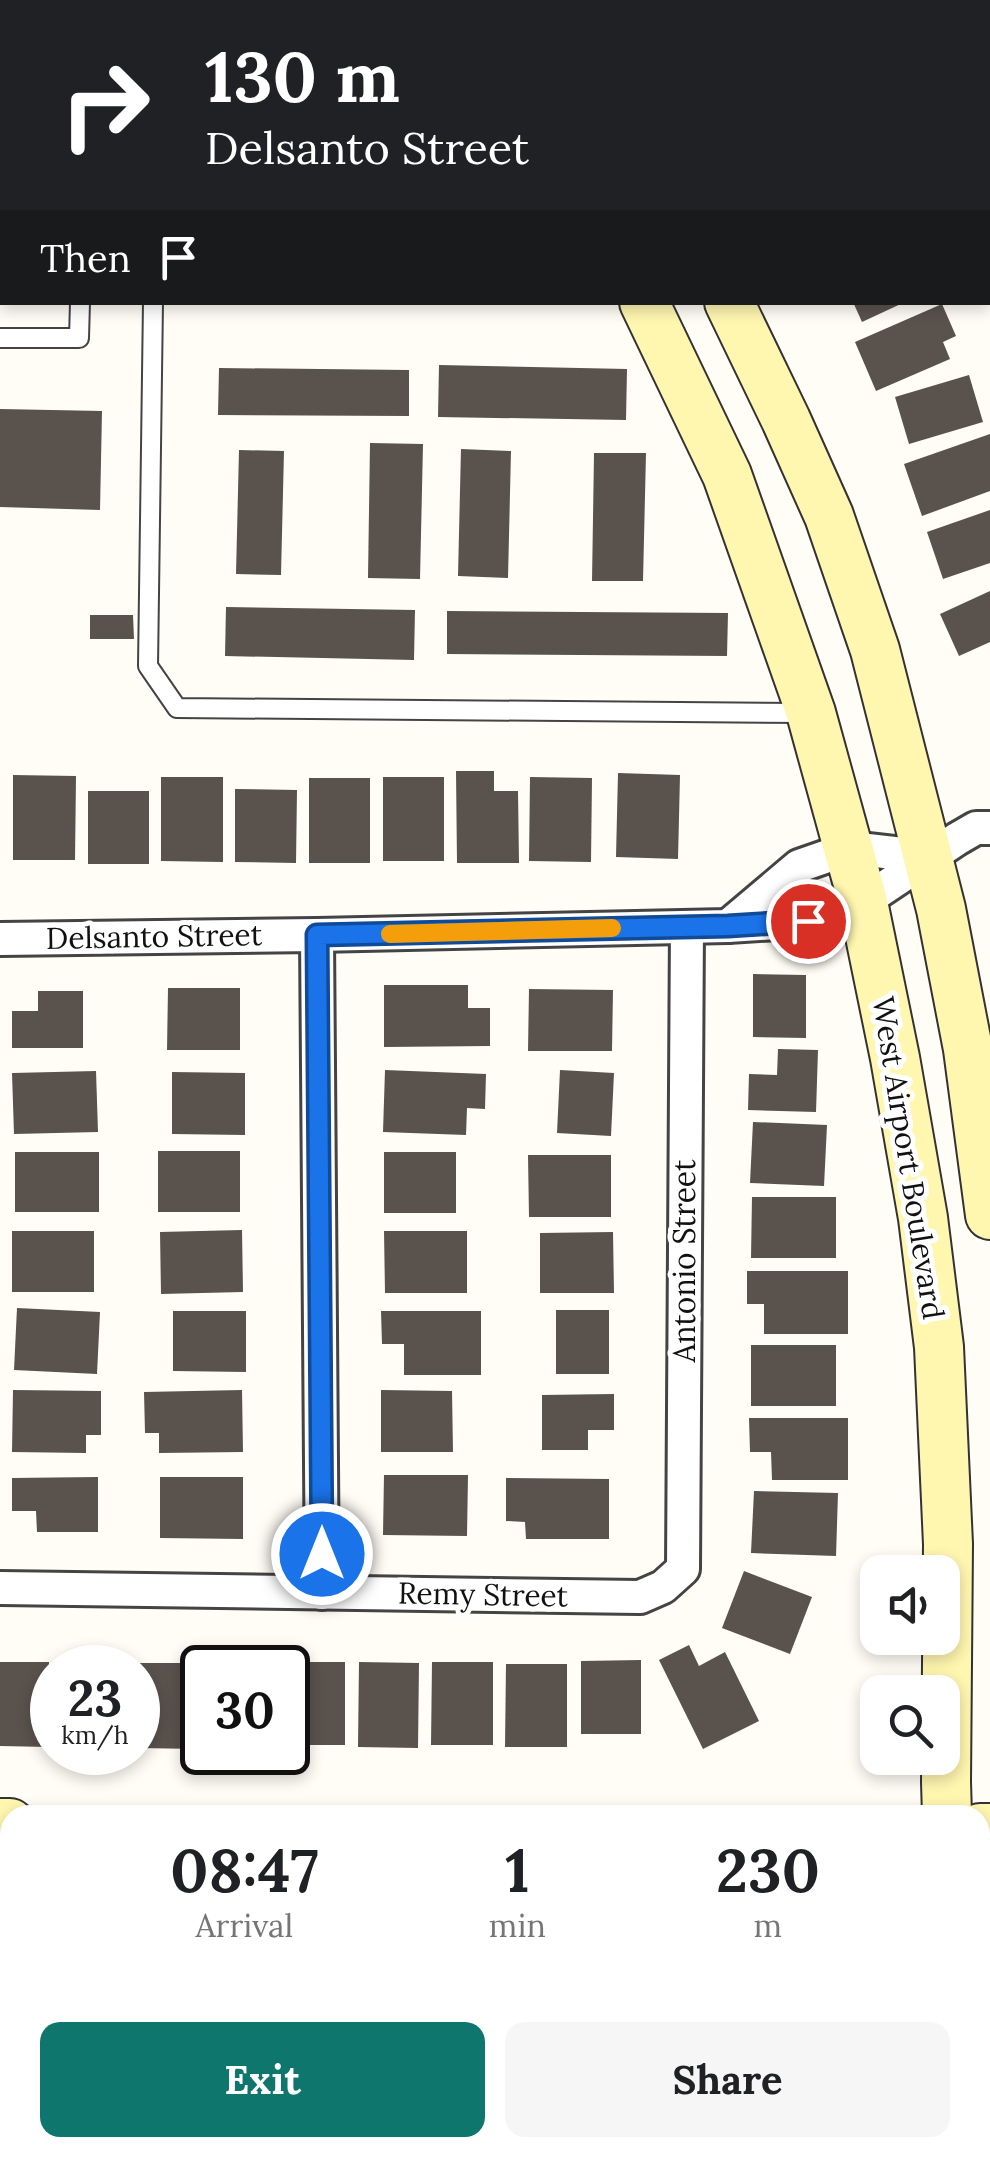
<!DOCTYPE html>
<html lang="en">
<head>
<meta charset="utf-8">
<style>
  body { margin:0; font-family:Lora,serif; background:#f6f6f6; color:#202124; height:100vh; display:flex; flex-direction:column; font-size:38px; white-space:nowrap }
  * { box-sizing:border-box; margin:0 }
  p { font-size:32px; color:#757577 }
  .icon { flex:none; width:55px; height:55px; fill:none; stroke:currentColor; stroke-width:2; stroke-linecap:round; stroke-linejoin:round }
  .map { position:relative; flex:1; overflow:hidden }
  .drawer { position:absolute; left:0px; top:1805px; width:990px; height:352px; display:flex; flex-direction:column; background:#fff; border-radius:30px 30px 0 0; box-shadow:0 5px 15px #0003 }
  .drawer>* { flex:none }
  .top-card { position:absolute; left:0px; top:0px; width:990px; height:305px; box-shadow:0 5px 15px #0003; background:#202124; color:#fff; overflow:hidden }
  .tools { position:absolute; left:860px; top:1555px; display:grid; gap:20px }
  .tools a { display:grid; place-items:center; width:100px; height:100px; border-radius:20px; background:#fff; box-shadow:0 5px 15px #0003; font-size:50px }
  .speed { position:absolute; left:30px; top:1645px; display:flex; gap:20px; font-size:50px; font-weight:700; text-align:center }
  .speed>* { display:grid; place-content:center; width:130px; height:130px; border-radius:50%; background:#fff; box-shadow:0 5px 15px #0003; line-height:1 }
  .speed small { font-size:25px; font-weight:400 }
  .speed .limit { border:5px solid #111; border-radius:15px; background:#fff; color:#111 }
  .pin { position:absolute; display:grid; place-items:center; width:85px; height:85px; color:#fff; margin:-42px; border:5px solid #fff; border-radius:50%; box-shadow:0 2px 10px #0007 }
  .me { position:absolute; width:110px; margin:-55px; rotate:0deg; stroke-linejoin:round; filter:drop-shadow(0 0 8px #0008) }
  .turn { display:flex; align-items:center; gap:35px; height:210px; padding:0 40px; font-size:45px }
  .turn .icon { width:130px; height:130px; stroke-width:2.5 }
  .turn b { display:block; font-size:70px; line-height:85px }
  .then { display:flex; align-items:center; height:95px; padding:0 40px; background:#0003; gap:20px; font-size:38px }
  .eta { display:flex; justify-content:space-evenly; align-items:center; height:170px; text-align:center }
  .eta b { font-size:60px; font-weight:800; line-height:70px }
  .primary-button { display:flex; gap:20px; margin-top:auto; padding:20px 40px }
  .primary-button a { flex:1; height:115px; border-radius:20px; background:#0f766e; color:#fff; font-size:40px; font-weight:800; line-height:115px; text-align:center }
  .primary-button a+a { background:#f6f6f6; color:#202124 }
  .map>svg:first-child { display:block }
  .green { fill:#d5ebbd }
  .building { fill:#5a524d }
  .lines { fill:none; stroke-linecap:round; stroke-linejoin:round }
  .service-casing { stroke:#444; stroke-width:22 }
  .minor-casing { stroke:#444; stroke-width:38 }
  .tertiary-casing { stroke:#444; stroke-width:48 }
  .secondary-casing { stroke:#333; stroke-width:52 }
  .service { stroke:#fff; stroke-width:18 }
  .minor { stroke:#fff; stroke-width:32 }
  .tertiary { stroke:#fff; stroke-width:42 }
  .secondary { stroke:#fff6b0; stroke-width:48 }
  .route-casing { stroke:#114b97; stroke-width:25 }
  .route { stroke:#1a73e8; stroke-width:18 }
  .slow { stroke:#f59e0b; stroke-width:18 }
  .labels { text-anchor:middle; stroke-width:10; stroke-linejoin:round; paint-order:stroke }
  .street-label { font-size:30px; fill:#111; stroke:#fff }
</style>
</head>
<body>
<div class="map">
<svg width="990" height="2157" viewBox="0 0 990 2157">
  <rect width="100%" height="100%" fill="#fffdf5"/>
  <path class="green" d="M0,1905L10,1906V2148H980V1909H990V2157H0Z"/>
  <g class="building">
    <path d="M853,302H905L862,322Z"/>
    <path d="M942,304L956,336L943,342L950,359L876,391L855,342Z"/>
    <path d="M439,365L627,369L626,420L438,417Z"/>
    <path d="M219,368L409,370V416L218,415Z"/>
    <path d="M969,375L983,422L909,444L895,397Z"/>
    <path d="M0,409L102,411L100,510L0,507Z"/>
    <path d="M990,434V491L922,516L904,464Z"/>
    <path d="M370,443L423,444L420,579L368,578Z"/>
    <path d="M461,449L511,451L508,578L458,576Z"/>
    <path d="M239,450L284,451L281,575L236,574Z"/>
    <path d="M594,453H646L643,581H592Z"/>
    <path d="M990,510V563L943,579L927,532Z"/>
    <path d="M990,591V642L959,656L940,614Z"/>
    <path d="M226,607L415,610L414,660L225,656Z"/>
    <path d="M447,611L728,613L727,656L447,654Z"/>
    <path d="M90,615H133L134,639H90Z"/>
    <path d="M456,771H494V791H518L519,863H457Z"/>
    <path d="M618,773L680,775L678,859L616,857Z"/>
    <path d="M13,775L76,776L75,860H13Z"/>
    <path d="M161,777H223V862L161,861Z"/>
    <rect x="383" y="777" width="61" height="84"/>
    <path d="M530,777L592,778L591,862L529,861Z"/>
    <rect x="309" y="778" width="61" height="85"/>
    <path d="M235,789L297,790L296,863L235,862Z"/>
    <rect x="88" y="791" width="61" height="73"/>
    <path d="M753,974L806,975V1038L753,1037Z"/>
    <path d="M384,985H468V1008H490V1046L384,1047Z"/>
    <path d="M168,988H240V1050H167Z"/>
    <path d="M529,989L613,990L612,1051H528Z"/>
    <path d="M38,991H83V1048H12V1011H38Z"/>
    <path d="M778,1049L818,1050L816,1112L748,1110L749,1074L777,1075Z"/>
    <path d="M385,1070L486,1074L485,1109L467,1108L466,1135L383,1132Z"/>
    <path d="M560,1070L614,1073L611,1136L557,1133Z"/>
    <path d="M96,1071L98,1132L14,1134L12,1073Z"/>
    <path d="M172,1072L245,1073V1135L172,1134Z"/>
    <path d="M753,1122L827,1125L824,1186L750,1183Z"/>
    <rect x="158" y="1151" width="82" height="61"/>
    <rect x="15" y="1152" width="84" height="60"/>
    <rect x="384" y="1152" width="72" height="61"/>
    <path d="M528,1155H611V1217H529Z"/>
    <path d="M752,1197H836V1258H751Z"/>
    <path d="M242,1230L243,1292L161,1294L160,1232Z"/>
    <rect x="12" y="1231" width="82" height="61"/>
    <path d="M384,1231H467V1293H385Z"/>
    <path d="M613,1232L614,1293H540V1233Z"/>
    <path d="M747,1271H848V1334H764V1304H747Z"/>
    <path d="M17,1308L100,1312L97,1374L14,1370Z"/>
    <rect x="556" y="1310" width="53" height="64"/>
    <path d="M173,1311H246V1372L173,1371Z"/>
    <path d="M381,1311H481V1375H404V1344H382Z"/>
    <rect x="751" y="1345" width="85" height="61"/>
    <path d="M13,1390L101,1391V1435H86V1453L12,1452Z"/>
    <path d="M242,1390L243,1452L159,1453V1433H145L144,1392Z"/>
    <path d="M381,1390L452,1391L453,1452H381Z"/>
    <path d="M614,1394V1430H588V1450H542V1395Z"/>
    <path d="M749,1418H848V1480H772L771,1452H750Z"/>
    <path d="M384,1475H468L467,1536L383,1535Z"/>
    <path d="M98,1477V1532H37L36,1511H12V1478Z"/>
    <path d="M160,1477H243V1539L160,1538Z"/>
    <path d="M506,1478L609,1479V1539H526L525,1522L506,1521Z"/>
    <path d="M754,1491L838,1493L836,1556L751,1553Z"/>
    <path d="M744,1571L812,1597L790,1654L722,1628Z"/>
    <path d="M689,1645L699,1666L725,1652L759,1721L703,1749L659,1660Z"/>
    <path d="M641,1660V1734H581V1661Z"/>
    <path d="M0,1662H49V1747L0,1746Z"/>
    <path d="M63,1662H125L124,1668H63Z"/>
    <rect x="209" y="1662" width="62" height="6"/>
    <path d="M284,1662H345V1745H288V1668H284Z"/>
    <path d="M359,1662L419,1663L418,1748L358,1747Z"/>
    <path d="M432,1662H493V1745H431Z"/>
    <path d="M137,1663H198V1749L138,1748Z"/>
    <path d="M506,1664H567V1747H505Z"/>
  </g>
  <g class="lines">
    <defs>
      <g id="service">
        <path d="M153,302L148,666L177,708L808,713"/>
        <path d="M0,338H79L80,302"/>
      </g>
      <g id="minor">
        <path d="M871,0L872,2"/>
        <path d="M980,2L986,0"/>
        <path d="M988,248L990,253"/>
        <path d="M0,275H2"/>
        <path d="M728,926L799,866L822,858L850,848L929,857"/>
        <path d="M317,935L322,1593"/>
        <path d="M0,939L317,935L728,926L808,921L863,902L957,839L976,828H990"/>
        <path d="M0,1588L640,1597L663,1587L683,1569L687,927"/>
      </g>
      <g id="tertiary">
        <path d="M980,1922L990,1910"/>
        <path d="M977,2157V2148"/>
      </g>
      <g id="secondary">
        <path d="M489,0L490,2"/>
        <path d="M572,0L574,2"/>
        <path d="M644,302L727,475L811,713L863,902L895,1058L923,1218L939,1347L948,1544L946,1782L947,1815"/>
        <path d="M729,302L786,420L829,516L875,650L941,909L968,1049L990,1215"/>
        <path d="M0,1823H10"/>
        <path d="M980,1828H990"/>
        <path d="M0,1878H10"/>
        <path d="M980,1883H990"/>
      </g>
    </defs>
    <use href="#service" class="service-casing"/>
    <use href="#minor" class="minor-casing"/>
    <use href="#tertiary" class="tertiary-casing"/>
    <use href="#secondary" class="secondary-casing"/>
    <use href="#service" class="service"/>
    <use href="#minor" class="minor"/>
    <use href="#tertiary" class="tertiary"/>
    <use href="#secondary" class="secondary"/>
  </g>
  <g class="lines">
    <defs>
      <path id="route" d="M322,1554L317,935L728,926L808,921"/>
    </defs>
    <use href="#route" class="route-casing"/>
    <use href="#route" class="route"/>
    <path class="slow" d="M390,934L612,928"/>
  </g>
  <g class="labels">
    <g class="street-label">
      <text transform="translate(154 937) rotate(-1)" y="10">Delsanto Street</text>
      <text transform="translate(908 1158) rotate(81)" y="10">West Airport Boulevard</text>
      <text transform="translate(685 1261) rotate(-90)" y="10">Antonio Street</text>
      <text transform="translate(483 1595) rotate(1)" y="10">Remy Street</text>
    </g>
  </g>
</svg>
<div class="tools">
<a><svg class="icon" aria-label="sound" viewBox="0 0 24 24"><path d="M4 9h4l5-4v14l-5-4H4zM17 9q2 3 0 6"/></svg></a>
<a><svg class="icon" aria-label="search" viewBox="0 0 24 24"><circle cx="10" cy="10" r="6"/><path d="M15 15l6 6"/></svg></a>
</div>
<div class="speed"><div>23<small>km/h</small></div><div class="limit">30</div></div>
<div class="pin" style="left:808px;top:921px;background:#d93025"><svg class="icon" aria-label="arrive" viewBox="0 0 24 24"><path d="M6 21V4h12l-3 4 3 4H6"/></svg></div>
<svg class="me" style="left:322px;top:1554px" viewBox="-20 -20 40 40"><circle r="17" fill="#1a73e8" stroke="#fff" stroke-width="3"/><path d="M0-11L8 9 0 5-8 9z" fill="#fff"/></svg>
<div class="top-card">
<div class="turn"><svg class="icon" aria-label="right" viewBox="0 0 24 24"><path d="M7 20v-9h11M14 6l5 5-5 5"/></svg><div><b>130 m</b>Delsanto Street</div></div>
<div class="then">Then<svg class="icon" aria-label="arrive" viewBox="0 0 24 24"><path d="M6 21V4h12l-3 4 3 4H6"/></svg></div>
</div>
<section class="drawer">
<div class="eta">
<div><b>08:47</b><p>Arrival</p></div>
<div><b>1</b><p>min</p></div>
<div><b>230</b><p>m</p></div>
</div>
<div class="primary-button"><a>Exit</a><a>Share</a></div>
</section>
</div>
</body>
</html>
